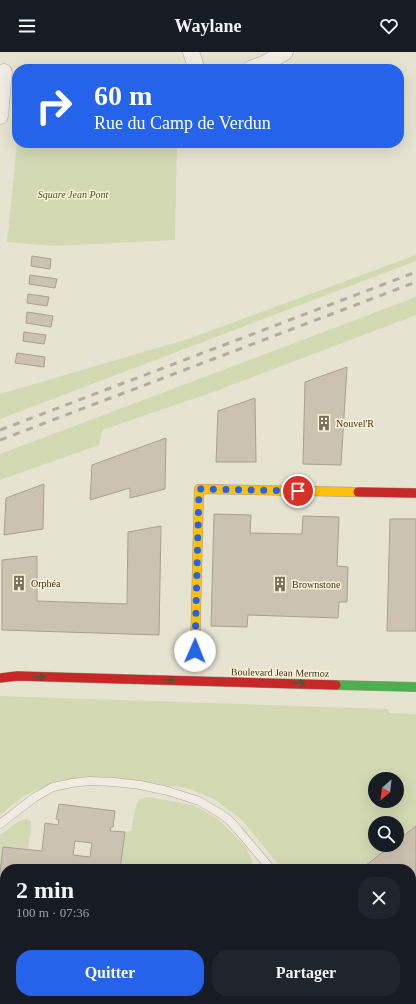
<!DOCTYPE html>
<html lang="fr">
<head>
<meta charset="utf-8">
<style>
  body { margin:0; font-family:Georgia,serif; background:#20242c; color:#f1f3f6; height:100vh; display:flex; flex-direction:column; font-size:15px; white-space:nowrap }
  * { box-sizing:border-box; margin:0 }
  p { font-size:13px; color:#9ea1a6 }
  .icon { flex:none; width:22px; height:22px; fill:none; stroke:currentColor; stroke-width:2; stroke-linecap:round; stroke-linejoin:round }
  .map { position:relative; flex:1; overflow:hidden }
  .sheet { position:absolute; left:0px; top:812px; width:416px; height:140px; display:flex; flex-direction:column; background:#171b24; border-radius:16px 16px 0 0; box-shadow:0 4px 16px #0002 }
  .sheet>* { flex:none }
  .guide { position:absolute; left:12px; top:12px; width:392px; height:84px; border-radius:16px; box-shadow:0 4px 16px #0002; background:#2563eb; color:#fff; overflow:hidden }
  .needle { width:26px; rotate:208deg }
  .tools { position:absolute; left:368px; top:720px; display:grid; gap:8px }
  .tools a { display:grid; place-items:center; width:36px; height:36px; border-radius:50%; background:#171b24; box-shadow:0 4px 16px #0002; font-size:20px }
  .pin { position:absolute; display:grid; place-items:center; width:34px; height:34px; color:#fff; margin:-17px; border:2px solid #fff; border-radius:50%; box-shadow:0 1px 4px #0007 }
  .me { position:absolute; width:44px; margin:-22px; rotate:1deg; stroke-linejoin:round; filter:drop-shadow(0 0 3px #0008) }
  .turn { display:flex; align-items:center; gap:14px; height:84px; padding:0 16px; font-size:18px }
  .turn .icon { width:52px; height:52px; stroke-width:2.5 }
  .turn b { display:block; font-size:28px; line-height:34px }
  .round { display:grid; place-items:center; flex:none; width:42px; height:42px; border-radius:16px; background:#20242c }
  .head { display:flex; align-items:center; justify-content:space-between; height:68px; padding:0 16px }
  h1 { font-size:24px; font-weight:700; line-height:30px }
  .cta { display:flex; gap:8px; margin-top:auto; padding:8px 16px }
  .cta a { flex:1; height:46px; border-radius:16px; background:#2563eb; color:#fff; font-size:16px; font-weight:700; line-height:46px; text-align:center }
  .cta a+a { background:#20242c; color:#f1f3f6 }
  header { display:flex; justify-content:space-between; align-items:center; height:52px; padding:0 16px; background:#171b24; font-size:18px; font-weight:700 }
  .map>svg:first-child { display:block }
  .green { fill:#d3d9b3; fill-rule:evenodd }
  .building { fill:#ccc2b1; stroke:#a89f8f; fill-rule:evenodd }
  .lines { fill:none; stroke-linecap:round; stroke-linejoin:round }
  .lane-casing { stroke:#ada899; stroke-width:9 }
  .street-casing { stroke:#ada899; stroke-width:17 }
  .fast-casing { stroke:#9d9789; stroke-width:10 }
  .slow-casing { stroke:#9d9789; stroke-width:10 }
  .jam-casing { stroke:#9d9789; stroke-width:10 }
  .lane { stroke:#f0ece2; stroke-width:8 }
  .street { stroke:#f0ece2; stroke-width:16 }
  .fast { stroke:#4caf50; stroke-width:9 }
  .slow { stroke:#ffc107; stroke-width:9 }
  .jam { stroke:#c62828; stroke-width:9 }
  .rail { stroke:#afaca2; stroke-width:3; stroke-dasharray:7 7; stroke-linecap:butt }
  .oneway { stroke:#435d30 }
  .route { stroke:#2563eb; stroke-width:7; stroke-dasharray:0 12.6 }
  .labels { text-anchor:middle; stroke-width:3; stroke-linejoin:round; paint-order:stroke }
  .park-label { font-size:10px; font-style:italic; fill:#475b25; stroke:#f8f2d7 }
  .poi-label { font-size:10px; fill:#3e311f; stroke:#f8f2d7; text-anchor:start }
  .street-label { font-size:10px; fill:#3e311f; stroke:#f8f2d7 }
</style>
</head>
<body>
<header><svg class="icon" aria-label="menu" viewBox="0 0 24 24"><path d="M4 6h16M4 12h16M4 18h16"/></svg>Waylane<svg class="icon" aria-label="heart" viewBox="0 0 24 24"><path d="M12 20l-8-8c-3-5 5-10 8-4 3-6 11-1 8 4z"/></svg></header>
<div class="map">
<svg width="416" height="952" viewBox="0 0 416 952">
  <rect width="100%" height="100%" fill="#e7e3d1"/>
  <g class="green">
    <path d="M17,91H177L175,188L54,194L7,190Z"/>
    <path d="M416,203V209L0,367V342L188,287Z"/>
    <path d="M416,245V263L213,340L102,378L99,393L0,428V402Z"/>
    <path d="M0,644L387,657L390,661L416,662V774L397,789V771H375V793H392L361,817H282L242,768L214,747L187,736L133,729L84,725L54,731L25,743L0,763ZM375,727H397V749H375Z"/>
    <path d="M148,745L193,753L217,766L245,794L252,808L251,817H120L125,780L131,779L136,753L140,747Z"/>
    <path d="M25,767L31,769V776L28,797L3,795L0,821V783L19,769Z"/>
    <path d="M0,915H5V947H22L26,952H0Z"/>
    <path d="M135,947H201L200,952H145L134,950Z"/>
    <path d="M284,947H359L363,952H277Z"/>
  </g>
  <g class="building">
    <path d="M32,204L51,207L50,217L31,214Z"/>
    <path d="M30,223L57,227L55,236L29,232Z"/>
    <path d="M28,242L49,245L47,254L27,251Z"/>
    <path d="M27,260L53,264L51,275L26,271Z"/>
    <path d="M24,280L46,283L44,292L23,289Z"/>
    <path d="M17,301L45,305L44,315L15,311Z"/>
    <path d="M347,315L341,413L303,412L305,330Z"/>
    <path d="M255,346L256,410H216L218,359Z"/>
    <path d="M166,386L165,437L130,446V436L90,448L92,413Z"/>
    <path d="M44,432L43,477L4,483L6,446Z"/>
    <path d="M214,462L251,463L250,481L302,482L303,464L339,465L337,514L348,515L347,550H339L338,566L248,563L247,575L211,574Z"/>
    <path d="M390,467H416V579H387Z"/>
    <path d="M161,474L159,583L2,578V508L37,504V549L127,552L128,480Z"/>
    <path d="M59,752L115,759L113,775H111L110,779L125,780L120,817H53V816L40,815V817H5V865H0V821L3,795L42,799L45,771L58,773L59,768L56,767ZM75,789L92,791L90,805L73,803Z"/>
    <path d="M416,774V833L411,837V817H361L392,793H397V789Z"/>
    <rect x="0" y="883" width="5" height="32"/>
    <path d="M416,931V952H398L395,948L396,947H411V935Z"/>
  </g>
  <g class="lines">
    <defs>
      <g id="lane">
        <path d="M0,772L35,745L53,735L72,731L89,729L114,730L140,733L168,739L199,749L221,762L230,769L239,779L271,817"/>
        <path d="M371,947L375,952"/>
      </g>
      <g id="street">
        <path d="M191,0L197,17"/>
        <path d="M250,17L264,12L285,0"/>
        <path d="M0,64L4,20"/>
      </g>
      <path id="fast" d="M336,633L416,635"/>
      <path id="slow" d="M196,615L195,599L199,437L358,440"/>
      <g id="jam">
        <path d="M358,440L416,441"/>
        <path d="M0,626L17,624L336,633"/>
      </g>
    </defs>
    <use href="#lane" class="lane-casing"/>
    <use href="#street" class="street-casing"/>
    <use href="#fast" class="fast-casing"/>
    <use href="#slow" class="slow-casing"/>
    <use href="#jam" class="jam-casing"/>
    <use href="#lane" class="lane"/>
    <use href="#street" class="street"/>
    <use href="#fast" class="fast"/>
    <use href="#slow" class="slow"/>
    <use href="#jam" class="jam"/>
    <g class="rail">
      <path d="M0,378L416,220"/>
      <path d="M0,388L416,230"/>
    </g>
  </g>
  <defs><path id="oneway-shaft" d="M-6 0H5M1.5-3L5.5 0L1.5 3" fill="none" stroke-width="1.6" stroke-linecap="round" stroke-linejoin="round"/></defs>
  <g class="oneway">
    <use href="#oneway-shaft" transform="translate(39 625) rotate(2)"/>
    <use href="#oneway-shaft" transform="translate(169 628) rotate(2)"/>
    <use href="#oneway-shaft" transform="translate(299 631) rotate(1)"/>
  </g>
  <g class="lines">
    <path class="route" d="M195,599L199,437L298,439"/>
  </g>
  <defs>
    <symbol id="building-bare" viewBox="-9 -9 18 18"><path d="M-4-6H4V6H1V3H-1V6H-4ZM-2.5-4.3h1.7v1.8h-1.7ZM.8-4.3h1.7v1.8H.8ZM-2.5-1h1.7V.8h-1.7ZM.8-1h1.7V.8H.8Z" fill="#796f5d" stroke="#f8f2d7" stroke-width="2.5" paint-order="stroke"/></symbol>
  </defs>
  <g fill-rule="evenodd">
    <use href="#building-bare" x="313" y="360" width="22" height="22"/>
    <use href="#building-bare" x="8" y="520" width="22" height="22"/>
    <use href="#building-bare" x="269" y="521" width="22" height="22"/>
  </g>
  <g class="labels">
    <g class="park-label">
      <text x="73" y="146">Square Jean Pont</text>
    </g>
    <g class="poi-label">
      <text x="336" y="375">Nouvel'R</text>
      <text x="31" y="535">Orphéa</text>
      <text x="292" y="536">Brownstone</text>
    </g>
    <g class="street-label">
      <text transform="translate(280 620) rotate(1)" y="4">Boulevard Jean Mermoz</text>
    </g>
  </g>
</svg>
<div class="tools">
<a><svg class="needle" viewBox="-14 -14 28 28"><path d="M0-13l5 13h-10z" fill="#e53935"/><path d="M0 13l5-13h-10z" fill="#9ea1a6"/></svg></a>
<a><svg class="icon" aria-label="search" viewBox="0 0 24 24"><circle cx="10" cy="10" r="6"/><path d="M15 15l6 6"/></svg></a>
</div>
<div class="pin" style="left:298px;top:439px;background:#d93025"><svg class="icon" aria-label="arrive" viewBox="0 0 24 24"><path d="M6 21V4h12l-3 4 3 4H6"/></svg></div>
<svg class="me" style="left:195px;top:599px" viewBox="-20 -20 40 40"><circle r="19" fill="#fff"/><path d="M0-13L10 11 0 6-10 11z" fill="#2563eb"/></svg>
<div class="guide">
<div class="turn"><svg class="icon" aria-label="right" viewBox="0 0 24 24"><path d="M7 20v-9h11M14 6l5 5-5 5"/></svg><div><b>60 m</b>Rue du Camp de Verdun</div></div>
</div>
<section class="sheet">
<div class="head"><div><h1>2 min</h1><p>100 m · 07:36</p></div><a class="round"><svg class="icon" aria-label="close" viewBox="0 0 24 24"><path d="M6 6l12 12M18 6L6 18"/></svg></a></div>
<div class="cta"><a>Quitter</a><a>Partager</a></div>
</section>
</div>
</body>
</html>
